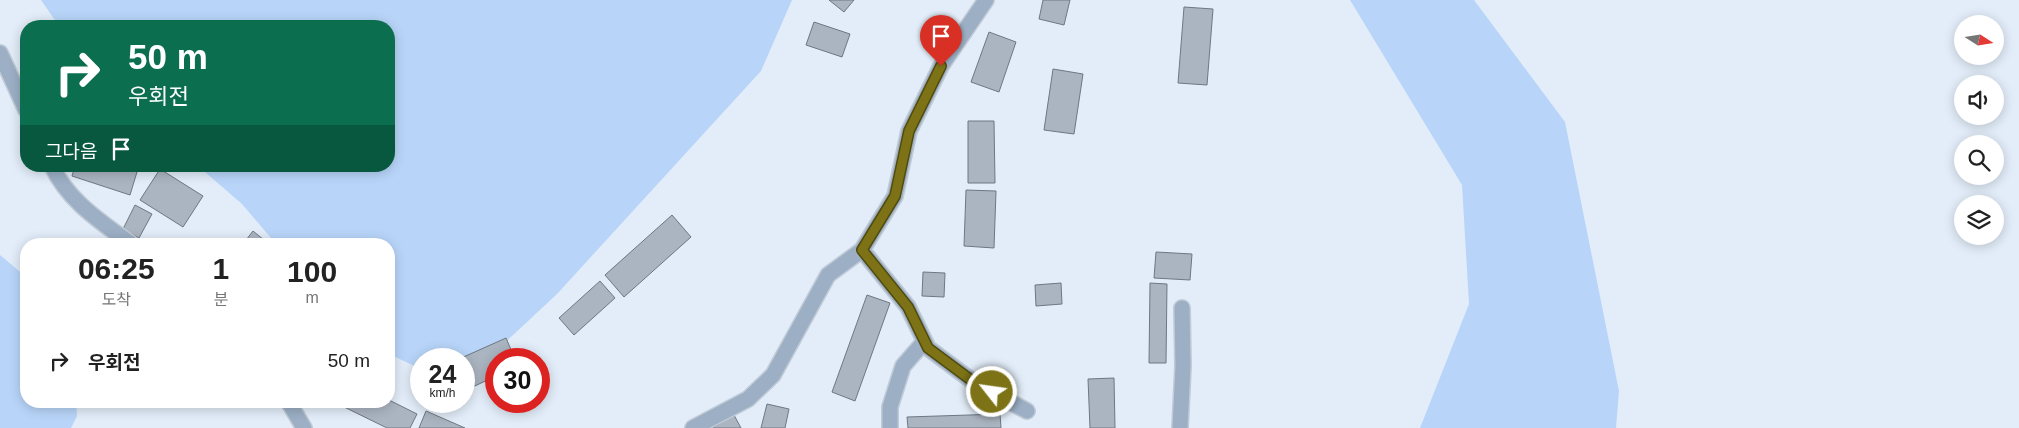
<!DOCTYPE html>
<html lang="ko">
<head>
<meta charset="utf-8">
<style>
  body { margin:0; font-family:Helvetica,"Noto Sans KR",sans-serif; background:#f6f6f6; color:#222; height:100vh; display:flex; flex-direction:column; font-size:19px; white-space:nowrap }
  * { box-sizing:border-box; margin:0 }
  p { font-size:16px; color:#767676 }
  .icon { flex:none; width:28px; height:28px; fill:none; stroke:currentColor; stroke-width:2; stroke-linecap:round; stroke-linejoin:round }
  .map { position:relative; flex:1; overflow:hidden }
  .panel { position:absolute; left:20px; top:238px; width:375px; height:170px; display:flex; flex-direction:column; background:#fff; border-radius:20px; box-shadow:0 2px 12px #0003 }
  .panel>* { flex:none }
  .hud { position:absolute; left:20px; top:20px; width:375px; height:152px; border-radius:20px; box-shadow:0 2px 12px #0003; background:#0b6e4f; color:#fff; overflow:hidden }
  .needle { width:32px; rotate:102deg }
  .fabs { position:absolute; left:1954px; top:15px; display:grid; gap:10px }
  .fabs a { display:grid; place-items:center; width:50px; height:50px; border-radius:50%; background:#fff; box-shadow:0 2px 12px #0003; font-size:25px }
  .speed { position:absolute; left:410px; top:348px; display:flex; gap:10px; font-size:25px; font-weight:700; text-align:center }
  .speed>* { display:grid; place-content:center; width:65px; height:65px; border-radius:50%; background:#fff; box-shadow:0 2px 12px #0003; line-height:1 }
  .speed small { font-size:12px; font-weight:400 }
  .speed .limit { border:8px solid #d22; background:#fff; color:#111 }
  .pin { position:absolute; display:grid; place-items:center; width:42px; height:42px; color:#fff; margin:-51px -21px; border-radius:50% 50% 50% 0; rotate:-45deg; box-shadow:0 0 5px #0007 }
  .pin .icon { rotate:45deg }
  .me { position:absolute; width:55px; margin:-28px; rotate:300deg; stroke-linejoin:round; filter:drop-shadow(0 0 4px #0008) }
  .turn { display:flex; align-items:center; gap:18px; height:105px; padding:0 25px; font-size:22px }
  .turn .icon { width:65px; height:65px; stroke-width:2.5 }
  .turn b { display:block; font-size:35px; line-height:42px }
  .then { display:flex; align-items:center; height:48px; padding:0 25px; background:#0003; gap:10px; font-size:19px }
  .eta { display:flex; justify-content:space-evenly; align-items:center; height:85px; text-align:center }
  .eta b { font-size:30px; font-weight:700; line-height:35px }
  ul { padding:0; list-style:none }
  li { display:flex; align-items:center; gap:15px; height:75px; padding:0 25px }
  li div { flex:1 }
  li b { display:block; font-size:19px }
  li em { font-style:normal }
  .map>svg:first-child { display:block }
  .green { fill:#b8d5f9 }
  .building { fill:#abb5c1; stroke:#6e7782 }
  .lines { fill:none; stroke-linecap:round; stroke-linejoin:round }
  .minor-casing { stroke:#c1cbd6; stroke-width:18 }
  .minor { stroke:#9cafc5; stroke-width:15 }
  .route-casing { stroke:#514b0e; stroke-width:12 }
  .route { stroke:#7d7316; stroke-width:9 }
</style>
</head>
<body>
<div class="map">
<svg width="2019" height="428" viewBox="0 0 2019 428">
  <rect width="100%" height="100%" fill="#e2edf9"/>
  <g class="green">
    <path d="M41,0H792L761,71L557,294L496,351L464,364V359H421V369L389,354V244H276L242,204L198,166H389V26H59Z"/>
    <path d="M1350,0H1474L1565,122L1619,391L1616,428H1420L1469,304L1462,185Z"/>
    <path d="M0,255L26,277V401H76L77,416L71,428H0Z"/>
  </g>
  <g class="building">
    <path d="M829,0H854L844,12Z"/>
    <path d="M1043,0H1070L1064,25L1039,19Z"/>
    <path d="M1184,7L1213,9L1207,85L1178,83Z"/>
    <path d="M814,22L850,34L842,57L806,45Z"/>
    <path d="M989,32L1016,42L999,92L971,82Z"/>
    <path d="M1053,69L1083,74L1074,134L1044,130Z"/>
    <path d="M968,121H994L995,183H968Z"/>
    <path d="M75,166H118L137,172L130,195L72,176Z"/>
    <path d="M160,169L203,196L183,227L140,200Z"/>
    <path d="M966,190L996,191L994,248L964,246Z"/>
    <path d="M135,205L152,214L139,238L123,229Z"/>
    <path d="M672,215L691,237L624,297L605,275Z"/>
    <path d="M253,231L269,244H243Z"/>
    <path d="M1156,252L1192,254L1190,280L1154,278Z"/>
    <path d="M923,272L945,273L944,297L922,296Z"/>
    <path d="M600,281L615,298L574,335L559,318Z"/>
    <path d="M1061,283L1062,304L1036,306L1035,285Z"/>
    <path d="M1150,283L1167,284L1166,363H1149Z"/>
    <path d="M867,295L890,303L855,401L832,392Z"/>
    <path d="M506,338L515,359H496V367L491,370L494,377L464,391V359H459Z"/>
    <path d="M1114,378L1115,428H1090L1088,379Z"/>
    <path d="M389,400L417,414L410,428H387L336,403Z"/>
    <path d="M767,404L789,409L785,428H761Z"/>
    <path d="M426,411L465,428H419Z"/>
    <path d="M1000,414L1001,428H908L907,417Z"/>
    <path d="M734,415L741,428H712Z"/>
  </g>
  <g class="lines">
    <defs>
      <g id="minor">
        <path d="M0,53L26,110"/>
        <path d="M52,166C68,201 101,222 131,244"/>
        <path d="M862,250L908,307L928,348L975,383L1027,411"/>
        <path d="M288,401L304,428"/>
        <path d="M693,428L748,399L773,375L828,275L862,250L895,196L909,131L941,66L986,0"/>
        <path d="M890,428V407L903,366L924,342"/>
        <path d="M1180,428L1183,366L1182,308"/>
      </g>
    </defs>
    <use href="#minor" class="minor-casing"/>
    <use href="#minor" class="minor"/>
  </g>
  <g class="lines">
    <defs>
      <path id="route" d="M941,66L909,131L895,196L862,250L908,307L928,348L975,383L992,392"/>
    </defs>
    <use href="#route" class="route-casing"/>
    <use href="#route" class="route"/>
  </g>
</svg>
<div class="fabs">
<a><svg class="needle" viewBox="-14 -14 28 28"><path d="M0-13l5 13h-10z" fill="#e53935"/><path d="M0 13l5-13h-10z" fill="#767676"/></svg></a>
<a><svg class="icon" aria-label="sound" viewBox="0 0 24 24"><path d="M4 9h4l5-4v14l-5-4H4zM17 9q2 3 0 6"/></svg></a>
<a><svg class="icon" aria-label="search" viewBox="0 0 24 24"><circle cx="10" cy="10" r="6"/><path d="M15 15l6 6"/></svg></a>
<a><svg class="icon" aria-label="layers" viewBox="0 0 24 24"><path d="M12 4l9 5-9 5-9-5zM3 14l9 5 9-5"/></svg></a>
</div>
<div class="speed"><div>24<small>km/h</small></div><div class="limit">30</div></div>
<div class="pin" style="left:941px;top:66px;background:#d93025"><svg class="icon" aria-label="arrive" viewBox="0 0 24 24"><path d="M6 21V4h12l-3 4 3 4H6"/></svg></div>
<svg class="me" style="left:992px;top:392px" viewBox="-20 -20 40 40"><circle r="17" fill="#7d7316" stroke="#fff" stroke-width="3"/><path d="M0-11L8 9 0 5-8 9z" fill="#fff"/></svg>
<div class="hud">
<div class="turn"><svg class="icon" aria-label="right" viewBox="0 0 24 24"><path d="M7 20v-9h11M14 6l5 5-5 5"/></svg><div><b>50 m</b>우회전</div></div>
<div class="then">그다음<svg class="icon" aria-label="arrive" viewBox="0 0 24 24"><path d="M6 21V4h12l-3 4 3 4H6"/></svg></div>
</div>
<section class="panel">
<div class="eta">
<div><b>06:25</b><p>도착</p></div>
<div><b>1</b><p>분</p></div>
<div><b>100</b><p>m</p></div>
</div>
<ul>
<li><svg class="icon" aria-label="right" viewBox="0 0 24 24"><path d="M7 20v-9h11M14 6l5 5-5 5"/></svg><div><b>우회전</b></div><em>50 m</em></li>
</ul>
</section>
</div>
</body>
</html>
